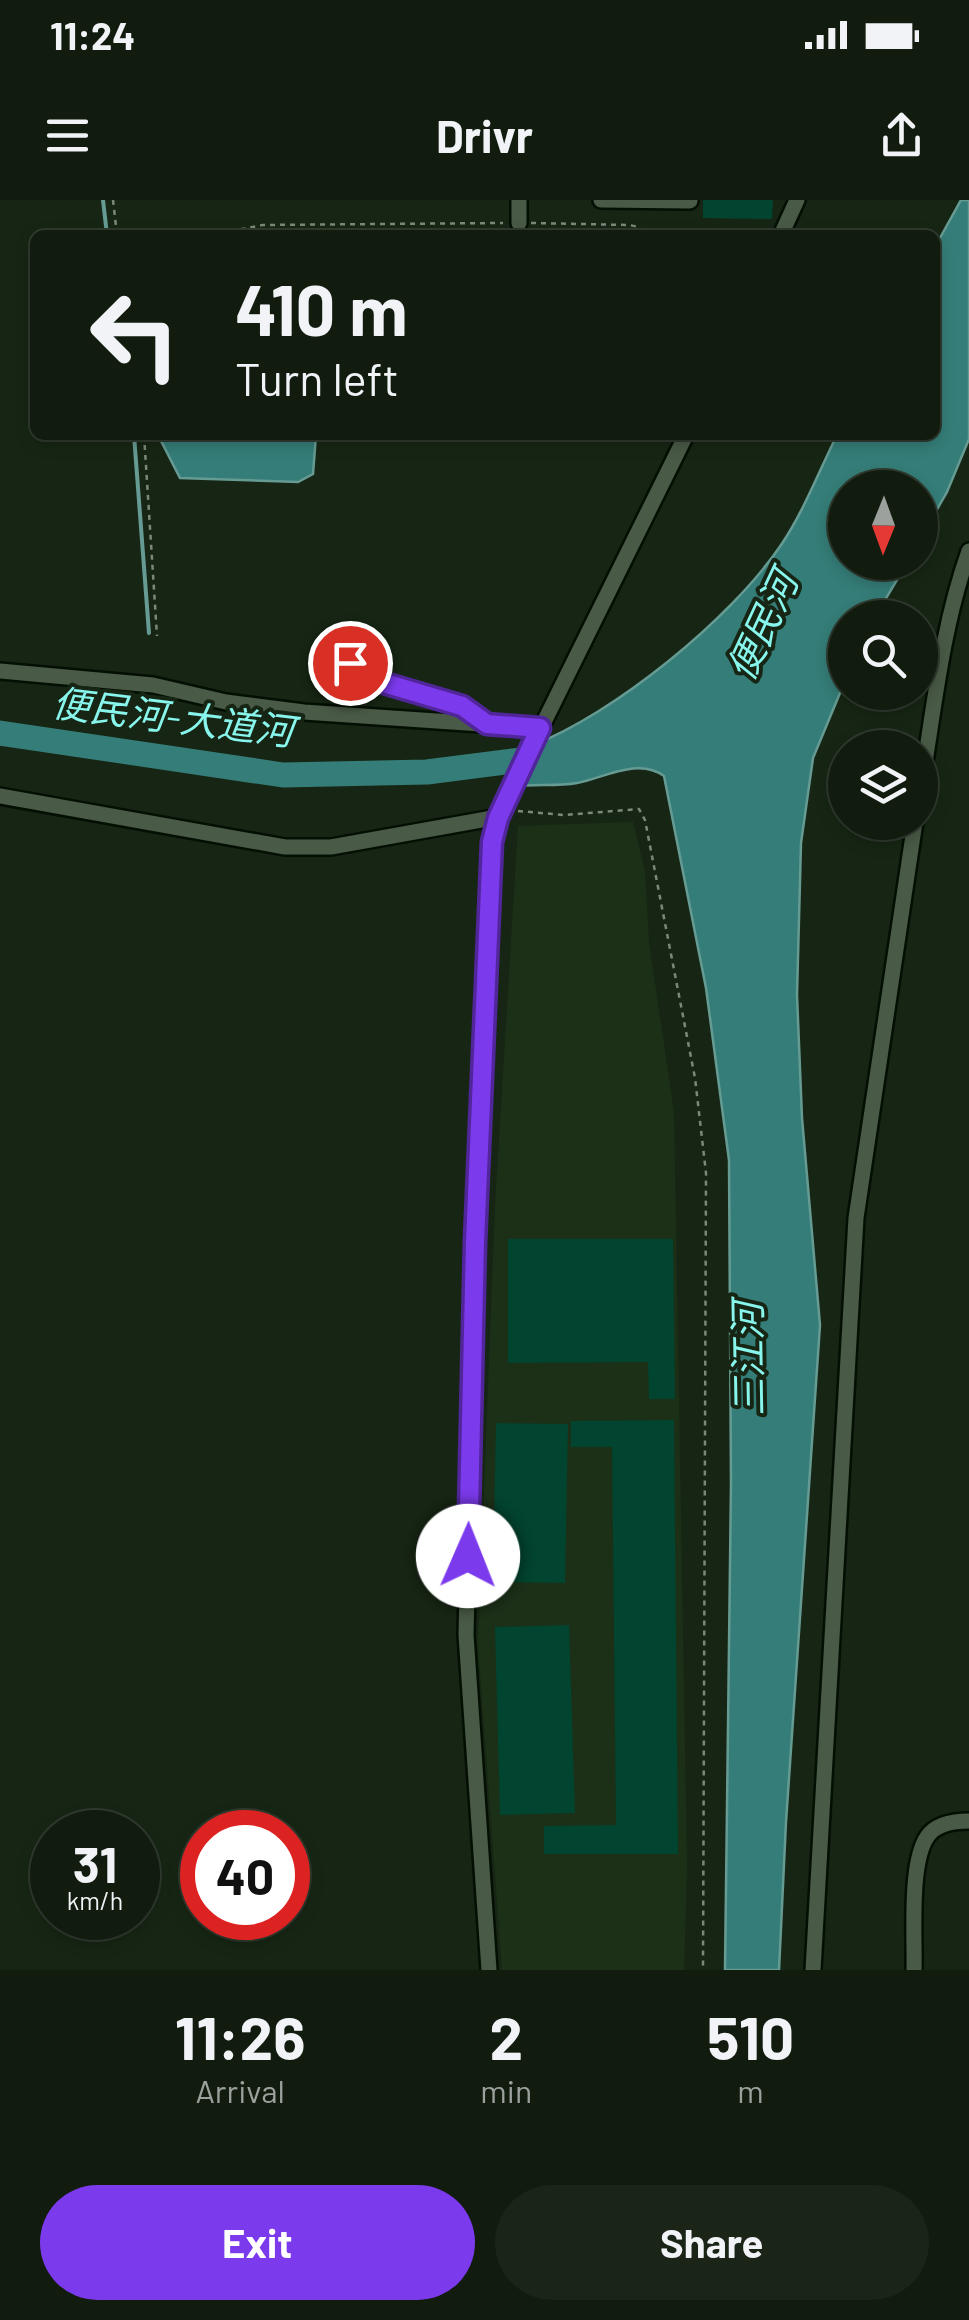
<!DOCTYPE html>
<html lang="en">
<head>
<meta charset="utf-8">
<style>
  body { margin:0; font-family:Barlow,"Noto Sans SC",sans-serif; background:#1a2518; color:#f1f3f6; height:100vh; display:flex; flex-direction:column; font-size:38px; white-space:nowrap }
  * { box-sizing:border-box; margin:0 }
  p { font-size:32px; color:#9ca19e }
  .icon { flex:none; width:55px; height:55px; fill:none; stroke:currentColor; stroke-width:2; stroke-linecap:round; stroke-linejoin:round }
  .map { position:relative; height:1770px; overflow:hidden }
  .side { display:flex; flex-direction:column; background:#111c0f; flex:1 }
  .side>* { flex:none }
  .hud { position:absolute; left:30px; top:30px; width:910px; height:210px; border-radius:15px; box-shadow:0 5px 15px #0003,0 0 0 2px #303a2f; background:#111c0f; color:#f1f3f6; overflow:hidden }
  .needle { width:65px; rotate:181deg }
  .tools { position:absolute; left:828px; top:270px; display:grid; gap:20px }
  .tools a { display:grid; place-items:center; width:110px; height:110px; border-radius:50%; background:#111c0f; box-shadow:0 5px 15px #0003,0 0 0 2px #303a2f; font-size:50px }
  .speed { position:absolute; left:30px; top:1610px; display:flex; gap:20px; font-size:50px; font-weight:700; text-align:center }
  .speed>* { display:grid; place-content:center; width:130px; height:130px; border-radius:50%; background:#111c0f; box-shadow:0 5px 15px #0003,0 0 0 2px #303a2f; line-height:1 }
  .speed small { font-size:25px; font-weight:400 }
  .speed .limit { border:15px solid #d22; background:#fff; color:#111 }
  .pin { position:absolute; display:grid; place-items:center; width:85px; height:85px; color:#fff; margin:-42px; border:5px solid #fff; border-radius:50%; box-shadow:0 2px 10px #0007 }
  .me { position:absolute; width:110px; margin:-55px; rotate:1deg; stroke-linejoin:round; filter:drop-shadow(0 0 8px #0008) }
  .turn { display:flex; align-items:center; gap:35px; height:210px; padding:0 40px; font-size:45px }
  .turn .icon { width:130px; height:130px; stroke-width:2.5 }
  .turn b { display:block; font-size:70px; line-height:85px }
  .eta { display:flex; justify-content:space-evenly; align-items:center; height:170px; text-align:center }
  .eta b { font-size:60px; font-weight:700; line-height:70px }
  .action { display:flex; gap:20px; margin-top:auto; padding:20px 40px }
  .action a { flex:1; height:115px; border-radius:60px; background:#7c3aed; color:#fff; font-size:40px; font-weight:700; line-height:115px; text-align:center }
  .action a+a { background:#1a2518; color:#f1f3f6 }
  .status { display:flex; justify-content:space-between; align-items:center; height:70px; padding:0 50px; background:#111c0f; direction:ltr }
  .status svg { height:28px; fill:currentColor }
  header { display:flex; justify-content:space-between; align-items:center; height:130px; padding:0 40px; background:#111c0f; font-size:45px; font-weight:700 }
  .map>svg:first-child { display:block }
  .built { fill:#1c3018 }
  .water { fill:#357d78; stroke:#669b94; stroke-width:2.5 }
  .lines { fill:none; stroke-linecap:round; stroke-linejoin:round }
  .stream { stroke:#669b94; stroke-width:4 }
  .river { stroke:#357d78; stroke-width:25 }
  .building { fill:#01442f }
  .minor-casing { stroke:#030f02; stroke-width:20 }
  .path { stroke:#7c8979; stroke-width:2.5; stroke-dasharray:5 5; stroke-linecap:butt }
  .minor { stroke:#495a46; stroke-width:15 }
  .route-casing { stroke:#51269a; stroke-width:25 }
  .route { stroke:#7c3aed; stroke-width:18 }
  .labels { text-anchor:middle; stroke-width:8; stroke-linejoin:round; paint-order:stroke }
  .water-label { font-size:38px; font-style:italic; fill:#88f6ed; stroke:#172614 }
</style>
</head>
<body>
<div class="status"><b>11:24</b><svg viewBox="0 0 49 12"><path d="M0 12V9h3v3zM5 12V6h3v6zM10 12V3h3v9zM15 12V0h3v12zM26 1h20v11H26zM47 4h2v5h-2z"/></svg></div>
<header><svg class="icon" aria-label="menu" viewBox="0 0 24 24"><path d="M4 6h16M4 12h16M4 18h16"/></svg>Drivr<svg class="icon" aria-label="share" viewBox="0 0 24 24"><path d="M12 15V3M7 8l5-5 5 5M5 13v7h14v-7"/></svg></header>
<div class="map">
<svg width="969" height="1770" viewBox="0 0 969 1770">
  <rect width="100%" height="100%" fill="#172614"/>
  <path class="built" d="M633,622L645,671L649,743L674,912L687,1667L684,1770H502L478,1446L495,1006L518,626Z"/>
  <g class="water">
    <path d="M961,0H969V239L947,292L920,339V288H845V362L907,363L875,417L845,418V481L813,558L801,643L797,795L802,918L820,1125L786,1622L779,1770H725L731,1283L729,960L706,788L664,576C638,557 604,578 577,583C555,587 533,583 511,587L531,546C614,514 731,419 781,345C804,311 819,271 837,235H935V47Z"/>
    <path d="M158,235H316L313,274L298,282L180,278Z"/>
  </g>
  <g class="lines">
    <g class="stream">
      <path d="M103,0L107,35"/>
      <path d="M134,235L149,433"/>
    </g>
    <path class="river" d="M0,533L283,575L427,572L545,557"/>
  </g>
  <g class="building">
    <path d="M703,0H773L772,19L703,18Z"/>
    <path d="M508,1039H673L675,1199H649L648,1162L508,1163Z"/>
    <path d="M674,1220L678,1654H544V1626L616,1625L612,1247H571V1221Z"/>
    <path d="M496,1223L568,1224L565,1383L493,1382Z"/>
    <path d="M569,1425L575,1613L500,1615L495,1427Z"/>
  </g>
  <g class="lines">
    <defs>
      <g id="minor">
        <path d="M519,0V23"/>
        <path d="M601,0L690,1"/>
        <path d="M781,35L797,0"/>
        <path d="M350,452V463C378,500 452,485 487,524"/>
        <path d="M0,471L153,485L226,502L304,512L540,528"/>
        <path d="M920,593C934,511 941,430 969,351"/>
        <path d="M0,596L285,647H331L498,617"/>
        <path d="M489,1770L466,1435L475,1042L492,642L503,605L686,235"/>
        <path d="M813,1770L856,1018L915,622"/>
        <path d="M914,1770C915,1737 909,1664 927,1637C936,1623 954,1621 969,1621"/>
      </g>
    </defs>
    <use href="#minor" class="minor-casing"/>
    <g class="path">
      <path d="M113,0L117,35"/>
      <path d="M531,23L629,25L639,27L645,35"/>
      <path d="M211,35L263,25L503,23"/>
      <path d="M144,235L157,436"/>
      <path d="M518,611L564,615L639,609L645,620L695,878L706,973L703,1770"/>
    </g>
    <use href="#minor" class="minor"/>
  </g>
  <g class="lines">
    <defs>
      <path id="route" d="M350,463L363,475L384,483L462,506L487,524L540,528L498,618L492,642L475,1042L468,1356"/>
    </defs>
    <use href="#route" class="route-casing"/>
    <use href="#route" class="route"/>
  </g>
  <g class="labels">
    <g class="water-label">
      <text transform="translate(763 426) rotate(-65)" y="13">便民河</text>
      <text transform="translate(173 518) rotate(7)" y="13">便民河-大道河</text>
      <text transform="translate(749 1159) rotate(-91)" y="13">三江河</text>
    </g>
  </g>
</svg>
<div class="tools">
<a><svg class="needle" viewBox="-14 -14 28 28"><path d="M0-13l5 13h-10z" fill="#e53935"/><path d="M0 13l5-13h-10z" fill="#9ca19e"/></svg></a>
<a><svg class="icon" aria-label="search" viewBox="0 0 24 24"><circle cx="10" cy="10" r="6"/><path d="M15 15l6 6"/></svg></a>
<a><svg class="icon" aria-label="layers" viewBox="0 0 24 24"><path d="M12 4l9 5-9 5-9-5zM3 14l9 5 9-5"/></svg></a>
</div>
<div class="speed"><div>31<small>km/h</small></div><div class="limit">40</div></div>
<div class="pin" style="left:350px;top:463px;background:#d93025"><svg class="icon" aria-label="arrive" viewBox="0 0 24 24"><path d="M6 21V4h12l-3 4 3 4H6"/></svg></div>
<svg class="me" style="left:468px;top:1356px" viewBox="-20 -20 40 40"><circle r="19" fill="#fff"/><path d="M0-13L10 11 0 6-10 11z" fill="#7c3aed"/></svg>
<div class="hud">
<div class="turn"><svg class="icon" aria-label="left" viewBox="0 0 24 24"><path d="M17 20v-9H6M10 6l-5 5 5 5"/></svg><div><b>410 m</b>Turn left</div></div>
</div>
</div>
<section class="side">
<div class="eta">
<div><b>11:26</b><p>Arrival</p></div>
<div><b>2</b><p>min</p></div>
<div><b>510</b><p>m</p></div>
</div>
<div class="action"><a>Exit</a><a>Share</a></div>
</section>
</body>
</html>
